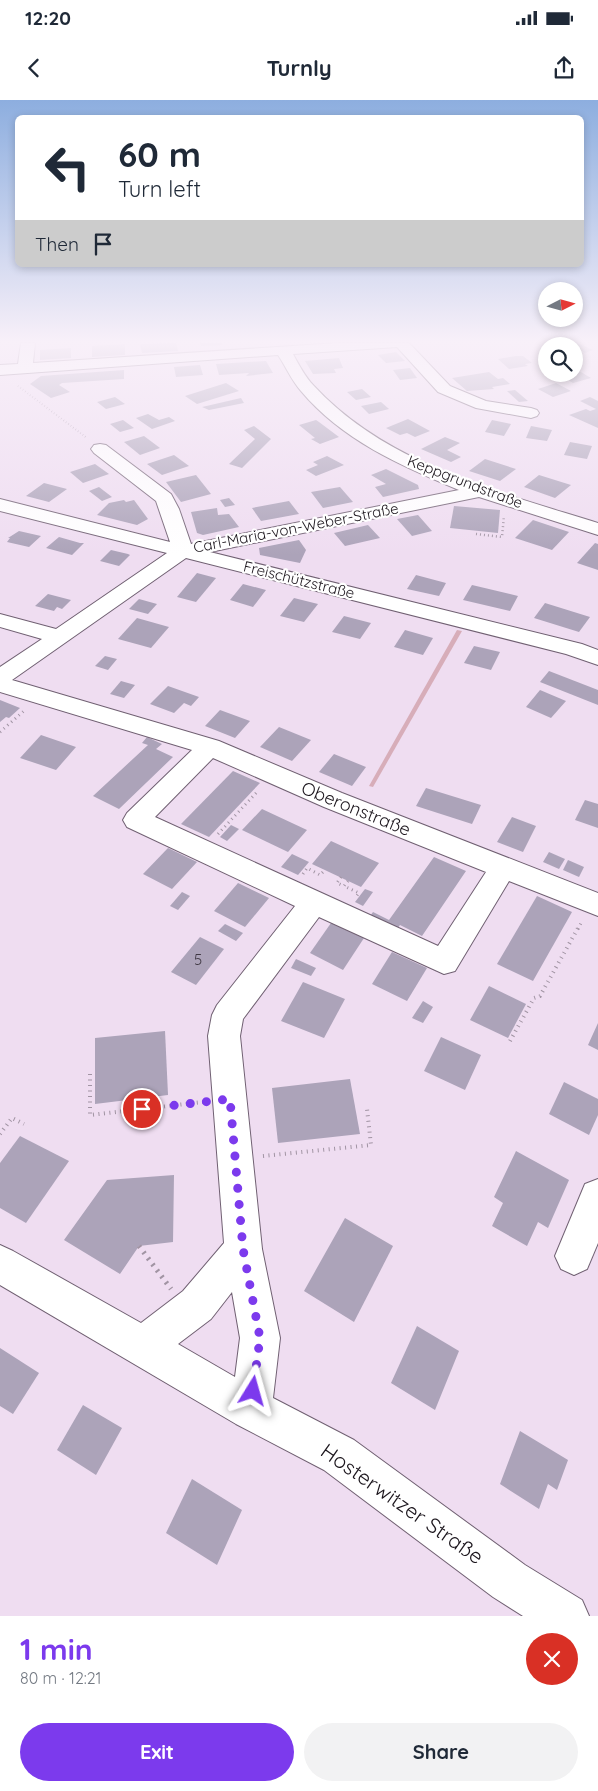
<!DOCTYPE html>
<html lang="en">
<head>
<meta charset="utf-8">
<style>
  body { margin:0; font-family:Quicksand,sans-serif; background:#f2f2f3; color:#1f2937; height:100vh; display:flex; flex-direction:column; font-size:19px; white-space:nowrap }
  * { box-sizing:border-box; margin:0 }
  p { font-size:16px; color:#747a83 }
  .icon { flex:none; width:28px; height:28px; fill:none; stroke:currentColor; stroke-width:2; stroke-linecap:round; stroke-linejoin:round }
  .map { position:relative; height:1516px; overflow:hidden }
  .details { display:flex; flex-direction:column; background:#fff; flex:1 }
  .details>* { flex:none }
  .top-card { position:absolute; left:15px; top:15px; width:569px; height:152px; border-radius:8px; box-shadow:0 2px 8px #0003; background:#fff; color:#1f2937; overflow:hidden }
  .needle { width:32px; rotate:84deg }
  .tools { position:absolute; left:538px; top:182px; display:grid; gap:10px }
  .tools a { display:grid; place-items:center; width:45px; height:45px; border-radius:50%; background:#fff; box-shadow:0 2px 8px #0003; font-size:25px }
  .pin { position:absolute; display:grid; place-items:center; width:42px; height:42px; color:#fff; margin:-21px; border:2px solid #fff; border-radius:50%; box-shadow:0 1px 5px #0007 }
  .me { position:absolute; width:55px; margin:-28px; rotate:8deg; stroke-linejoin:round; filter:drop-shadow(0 0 4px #0008) }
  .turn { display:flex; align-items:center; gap:18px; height:105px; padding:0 20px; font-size:22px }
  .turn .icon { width:65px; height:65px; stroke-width:2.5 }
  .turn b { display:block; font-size:35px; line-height:42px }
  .then { display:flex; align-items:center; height:48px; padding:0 20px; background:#0003; gap:10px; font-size:19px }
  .round { display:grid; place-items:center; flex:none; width:52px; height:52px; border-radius:26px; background:#f2f2f3 }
  .summary { display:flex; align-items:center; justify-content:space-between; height:85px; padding:0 20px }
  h1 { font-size:30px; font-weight:800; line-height:38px; color:#7c3aed }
  .button { display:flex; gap:10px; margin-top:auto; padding:10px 20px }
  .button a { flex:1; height:58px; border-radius:30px; background:#7c3aed; color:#fff; font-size:20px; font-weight:800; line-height:58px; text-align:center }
  .button a+a { background:#f2f2f3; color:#1f2937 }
  .status { display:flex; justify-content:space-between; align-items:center; height:35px; padding:0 25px; background:#fff; direction:ltr }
  .status svg { height:14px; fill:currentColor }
  header { display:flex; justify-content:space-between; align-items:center; height:65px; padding:0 20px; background:#fff; font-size:22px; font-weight:800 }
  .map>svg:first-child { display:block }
  .green { fill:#d7adb9 }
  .building { fill:#aca3b9 }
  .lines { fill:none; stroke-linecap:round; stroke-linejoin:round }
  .minor-casing { stroke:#706072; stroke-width:2 }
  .path-far4 { stroke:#a194a3; stroke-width:2; stroke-dasharray:0.5 2.5; stroke-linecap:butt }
  .path-far3 { stroke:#a194a3; stroke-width:2.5; stroke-dasharray:1 3; stroke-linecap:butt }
  .path-far2 { stroke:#a194a3; stroke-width:3; stroke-dasharray:1 4; stroke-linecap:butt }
  .path-far1 { stroke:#a194a3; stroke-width:4; stroke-dasharray:1 4.5; stroke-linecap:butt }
  .path { stroke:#a194a3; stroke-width:5; stroke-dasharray:2 5.5; stroke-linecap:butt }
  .minor { fill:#fff; fill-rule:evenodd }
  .route { stroke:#7c3aed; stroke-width:9; stroke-dasharray:0 16.2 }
  .labels { text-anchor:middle; stroke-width:4.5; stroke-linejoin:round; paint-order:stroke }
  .far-street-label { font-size:15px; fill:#1b151c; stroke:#fff }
  .number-label { font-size:15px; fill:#3f3843 }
  .street-label { font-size:18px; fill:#1b151c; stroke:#fff }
  .near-street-label { font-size:21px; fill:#1b151c; stroke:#fff }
</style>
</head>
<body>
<div class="status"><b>12:20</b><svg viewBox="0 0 49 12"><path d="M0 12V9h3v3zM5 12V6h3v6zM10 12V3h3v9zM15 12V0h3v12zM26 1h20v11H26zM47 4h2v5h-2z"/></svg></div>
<header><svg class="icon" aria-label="back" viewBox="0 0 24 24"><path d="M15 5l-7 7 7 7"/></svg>Turnly<svg class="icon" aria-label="share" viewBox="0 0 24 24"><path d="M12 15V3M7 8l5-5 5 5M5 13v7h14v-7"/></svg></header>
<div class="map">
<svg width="598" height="1516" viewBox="0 0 598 1516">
  <rect width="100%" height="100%" fill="#efddf1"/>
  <path class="green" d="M457,530L462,531L373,687L369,686Z"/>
  <g class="building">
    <path d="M176,243L178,251L142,253L140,244Z"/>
    <path d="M200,243H222L223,245L201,246Z"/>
    <path d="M566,243H577L593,250L585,253L574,246L562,244Z"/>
    <path d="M125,244V255L92,257V246Z"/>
    <path d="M71,248V258L40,260V250Z"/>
    <path d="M396,252L405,261L386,263L378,255Z"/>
    <path d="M516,256H523L532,263L525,264L528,266L509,269L498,259Z"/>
    <path d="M339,258L343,268L334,269L336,273L313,274L305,261Z"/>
    <path d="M266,261L273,273L246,276L249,273L219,275L216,264Z"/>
    <path d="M200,265L203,275L176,277L174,267Z"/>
    <path d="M410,268L417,278L400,280L393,270Z"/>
    <path d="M574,268L591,278L573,283L558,274H574Z"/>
    <path d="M124,270V279L62,283L59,285L70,292L51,298L30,284L41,276Z"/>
    <path d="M489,272L498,279L503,278L510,284L492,287L494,289L467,291L452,278Z"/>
    <path d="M226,283L239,291L197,304L185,296Z"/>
    <path d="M556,283L571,291L553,297L538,289Z"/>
    <path d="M362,289L371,297L356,300L347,292Z"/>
    <path d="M515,290L528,301L519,302L507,291Z"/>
    <path d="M115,297L125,304L106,309L97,302Z"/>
    <path d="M590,297L598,301V328L569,315L586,309L590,311L596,309L580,301Z"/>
    <path d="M241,298L244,303L209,310L202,307Z"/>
    <path d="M381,302L389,309L369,314L361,306Z"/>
    <path d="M148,314L159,320L169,317L175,321L152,329L136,318Z"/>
    <path d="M408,319L430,331L415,337L407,333L400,335L386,328Z"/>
    <path d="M123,320L134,328L120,332L110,324Z"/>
    <path d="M316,320L319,322L339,337L320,344L311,339L315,338L299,325Z"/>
    <path d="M492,320L511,324L504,336L485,332Z"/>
    <path d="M254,326L271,339L242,368L229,364L255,339L244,330Z"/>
    <path d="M531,326L552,330L547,341L526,338Z"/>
    <path d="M144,336L160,348L140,355L124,342Z"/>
    <path d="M445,337L460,343L447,350L461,357L451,362L421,349Z"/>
    <path d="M570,342L592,346L587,359L564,355Z"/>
    <path d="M174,355L189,366L162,375L147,364Z"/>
    <path d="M327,356L344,365L316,376L306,370L318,365L313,362Z"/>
    <path d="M485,359L516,369L500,381L469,371Z"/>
    <path d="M95,364L109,374L83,383L70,372Z"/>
    <path d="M386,369L418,385L419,389L383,397L375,387L386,384L371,375Z"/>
    <path d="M196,375L211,394L181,402L166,382Z"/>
    <path d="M539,375L571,385L555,398L524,387Z"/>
    <path d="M44,383L67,389L49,402L26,396Z"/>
    <path d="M99,387L112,397L102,401L89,391Z"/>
    <path d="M340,387L353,402L323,408L311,392Z"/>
    <path d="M229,398L235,405L225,407L220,400Z"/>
    <path d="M124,400L126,402L134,400L148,419L137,425L97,415L109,403Z"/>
    <path d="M289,401L299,414L261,421L252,408Z"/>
    <path d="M454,406L500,410L498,433L450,428Z"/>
    <path d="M217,408L218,415L229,414L239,427L203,435L197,433L191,412Z"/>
    <path d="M418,415L432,431L412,436L397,419Z"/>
    <path d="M533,420L569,432L552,450L515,438Z"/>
    <path d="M368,425L380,438L345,446L334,433Z"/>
    <path d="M19,431L41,436L29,447L7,442L10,438H8Z"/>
    <path d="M59,437L80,443H84L72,455L46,448Z"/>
    <path d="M299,440L306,450L300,463L260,455L259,448Z"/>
    <path d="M595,443L598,444V470L577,463Z"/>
    <path d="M111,450L128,454L130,455L119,466L100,461Z"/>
    <path d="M197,473L216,478L196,502L177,497Z"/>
    <path d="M416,475L446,483L439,496L407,489Z"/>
    <path d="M243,484L266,490L253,507L230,500Z"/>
    <path d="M472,485L510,494L518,496L510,511L463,500Z"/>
    <path d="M48,494L71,500L62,509L57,507L54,511L35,506Z"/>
    <path d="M294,498L318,504L304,522L280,516Z"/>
    <path d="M139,499L157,504L148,514L129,509Z"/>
    <path d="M545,503L590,517L579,532L534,518Z"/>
    <path d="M344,516L371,523L360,539L332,532Z"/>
    <path d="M137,518L169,527L151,548L118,539Z"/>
    <path d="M405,530L433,538L423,555L394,547Z"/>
    <path d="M474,546L500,552L491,570L464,563Z"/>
    <path d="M105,556L117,559L108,570L95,566Z"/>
    <path d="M549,571L598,590V605L540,582Z"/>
    <path d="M121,581L135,585L124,598L110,594Z"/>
    <path d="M168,586L199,597L191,606L184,603L174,613L150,604Z"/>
    <path d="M540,590L566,601L551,618L526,607Z"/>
    <path d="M0,600L20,608L9,618L6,617L0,622Z"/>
    <path d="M220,610L250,621L235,638L205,626Z"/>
    <path d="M279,627L311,640L292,661L260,647Z"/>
    <path d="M41,635L76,647L56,670L20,658Z"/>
    <path d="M147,637L162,644L156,649L173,657L119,709L93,696L148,645L142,643Z"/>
    <path d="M334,654L366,667L352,686L319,672Z"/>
    <path d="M233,671L260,683L209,737L181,724Z"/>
    <path d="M426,688L481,705L472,724L416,706Z"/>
    <path d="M585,700L598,704V728L575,720Z"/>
    <path d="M262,709L307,730L288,752L242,730Z"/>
    <path d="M512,717L536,726L523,752L497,742Z"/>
    <path d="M231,725L239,729L227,741L220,737Z"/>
    <path d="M331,741L379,763L361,787L312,764Z"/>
    <path d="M168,748L197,762L172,789L143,774Z"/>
    <path d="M549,752L565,759L559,769L543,762Z"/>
    <path d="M292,754L309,762L298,775L281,767Z"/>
    <path d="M434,757L466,771L422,836L400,825L395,832L368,819L373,812L389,820Z"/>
    <path d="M568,760L584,767L579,777L563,770Z"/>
    <path d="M238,783L269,798L245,827L214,811Z"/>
    <path d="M365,789L373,792L363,806L355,802Z"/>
    <path d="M182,792L190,796L178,810L170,806Z"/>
    <path d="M537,796L572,812L533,881L497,864Z"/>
    <path d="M331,823L364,838L343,870L310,853Z"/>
    <path d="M225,824L243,833L236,841L218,831Z"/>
    <path d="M200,837L224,849L196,885L171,872Z"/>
    <path d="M392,852L427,868L407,901L372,884Z"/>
    <path d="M296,859L316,868L311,876L291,868Z"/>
    <path d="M303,882L345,899L324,938L281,921Z"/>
    <path d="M489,886L526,904L508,938L470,920Z"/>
    <path d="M423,901L433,907L423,923L412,918Z"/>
    <path d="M598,923V950L588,945Z"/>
    <path d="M165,931L168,995L95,1004V938Z"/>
    <path d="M441,937L481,955L465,990L424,971Z"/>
    <path d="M350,979L360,1034L278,1043L272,988Z"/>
    <path d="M564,982L598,999V1015L589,1035L549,1014Z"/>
    <path d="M20,1036L69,1061L26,1123L0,1108V1063Z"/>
    <path d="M516,1051L569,1080L548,1128L538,1122L527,1146L492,1126L503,1103L494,1097Z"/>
    <path d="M174,1075L173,1142L139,1146L120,1174L64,1140L107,1080Z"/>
    <path d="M345,1118L393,1146L354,1222L304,1191Z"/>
    <path d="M417,1226L459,1251L435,1310L391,1283Z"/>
    <path d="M0,1248L39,1273L13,1314L0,1306Z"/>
    <path d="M83,1305L122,1328L96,1375L57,1350Z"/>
    <path d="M520,1331L568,1360L557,1390L548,1384L539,1409L500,1384Z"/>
    <path d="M192,1379L242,1410L217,1465L166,1433Z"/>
  </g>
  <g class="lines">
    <defs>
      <g id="minor">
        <path d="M21,243H35L33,263L338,243H409L450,286L486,301L531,308L537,310L539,313L537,316L531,318L476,308L438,292L397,247L293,254C299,265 305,277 314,286C387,365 499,392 598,423V435L479,397L210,452L582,544L598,550V565L566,554L186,458L12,580L219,641L342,693L598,793V816L509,781L455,871L444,874L319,817L243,919L240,936L262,1149L280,1238L273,1298L354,1340L525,1465L582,1500L589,1516H523L493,1497L324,1370L236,1324L0,1185V1145L13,1151L141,1223L183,1191L224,1143L208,936L212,915L217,905L295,806L127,727L123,720L127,713L192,650L0,592V567L42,539L0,527V514L56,529L167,453L0,411V399L170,442L156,401L94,353L91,349L94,345L100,344L106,345L171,394L179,409L191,444L459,390C401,366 342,340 301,291C292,281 286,267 278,255L0,275V265L18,264ZM213,658L324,707L486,772L438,846L155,717ZM232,1192L240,1238L235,1277L178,1244L211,1219Z"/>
        <path d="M598,1079V1143L587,1169L574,1175L561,1169L555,1156L585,1084Z"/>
      </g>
    </defs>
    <use href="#minor" class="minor-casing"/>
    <path class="path-far4" d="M18,286L87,338"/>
    <path class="path-far3" d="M476,434L502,437L504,416"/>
    <g class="path-far2">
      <path d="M0,632L25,610"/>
      <path d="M218,734L257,692"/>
      <path d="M303,774L307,768L320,775L325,770"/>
      <path d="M341,777L337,783L344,786"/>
      <path d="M348,781L344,786L359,793L355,798"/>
      <path d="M578,829L582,821"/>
    </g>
    <g class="path-far1">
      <path d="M510,941L534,898L540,896L578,828"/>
      <path d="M90,974V1015L203,1002"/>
      <path d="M0,1034L12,1018L24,1024"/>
      <path d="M263,1056L371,1045L367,1009"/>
    </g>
    <path class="path" d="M139,1146L171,1189"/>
    <use href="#minor" class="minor"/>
  </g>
  <linearGradient id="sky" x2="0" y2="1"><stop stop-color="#8daedf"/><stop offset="0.53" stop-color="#f8f0f9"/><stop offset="1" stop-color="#f8f0f9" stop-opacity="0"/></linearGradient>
  <rect width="598" height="455" fill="url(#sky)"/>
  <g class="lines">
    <path class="route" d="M142,1009L230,999L243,1149L260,1238L253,1291"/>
  </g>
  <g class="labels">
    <g class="far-street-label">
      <text transform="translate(465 382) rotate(21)" y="5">Keppgrundstraße</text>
      <text transform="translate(296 428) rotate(-11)" y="5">Carl-Maria-von-Weber-Straße</text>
      <text transform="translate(299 480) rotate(14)" y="5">Freischützstraße</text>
    </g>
    <g class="number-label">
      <text x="198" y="865">5</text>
    </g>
    <g class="street-label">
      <text transform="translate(356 709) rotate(22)" y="6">Oberonstraße</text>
    </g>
    <g class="near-street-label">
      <text transform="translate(402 1404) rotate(35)" y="7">Hosterwitzer Straße</text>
    </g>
  </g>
</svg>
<div class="tools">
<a><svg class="needle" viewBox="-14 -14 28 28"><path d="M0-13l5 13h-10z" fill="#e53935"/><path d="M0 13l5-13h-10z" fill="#747a83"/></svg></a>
<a><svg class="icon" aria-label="search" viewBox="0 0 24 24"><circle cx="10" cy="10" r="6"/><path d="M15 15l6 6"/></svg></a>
</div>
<div class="pin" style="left:142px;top:1009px;background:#d93025"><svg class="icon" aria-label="arrive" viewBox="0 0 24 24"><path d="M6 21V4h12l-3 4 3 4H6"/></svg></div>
<svg class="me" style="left:253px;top:1291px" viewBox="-20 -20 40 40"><path d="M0-17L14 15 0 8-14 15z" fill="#7c3aed" stroke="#fff" stroke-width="4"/></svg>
<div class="top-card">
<div class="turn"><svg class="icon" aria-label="left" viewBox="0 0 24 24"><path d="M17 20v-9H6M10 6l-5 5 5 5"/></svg><div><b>60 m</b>Turn left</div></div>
<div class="then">Then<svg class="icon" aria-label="arrive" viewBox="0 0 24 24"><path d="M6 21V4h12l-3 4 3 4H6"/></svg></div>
</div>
</div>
<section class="details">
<div class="summary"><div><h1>1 min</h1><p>80 m · 12:21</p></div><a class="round" style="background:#d93025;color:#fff"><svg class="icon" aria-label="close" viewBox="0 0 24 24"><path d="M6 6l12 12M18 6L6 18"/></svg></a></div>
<div class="button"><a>Exit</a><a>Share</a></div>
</section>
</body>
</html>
